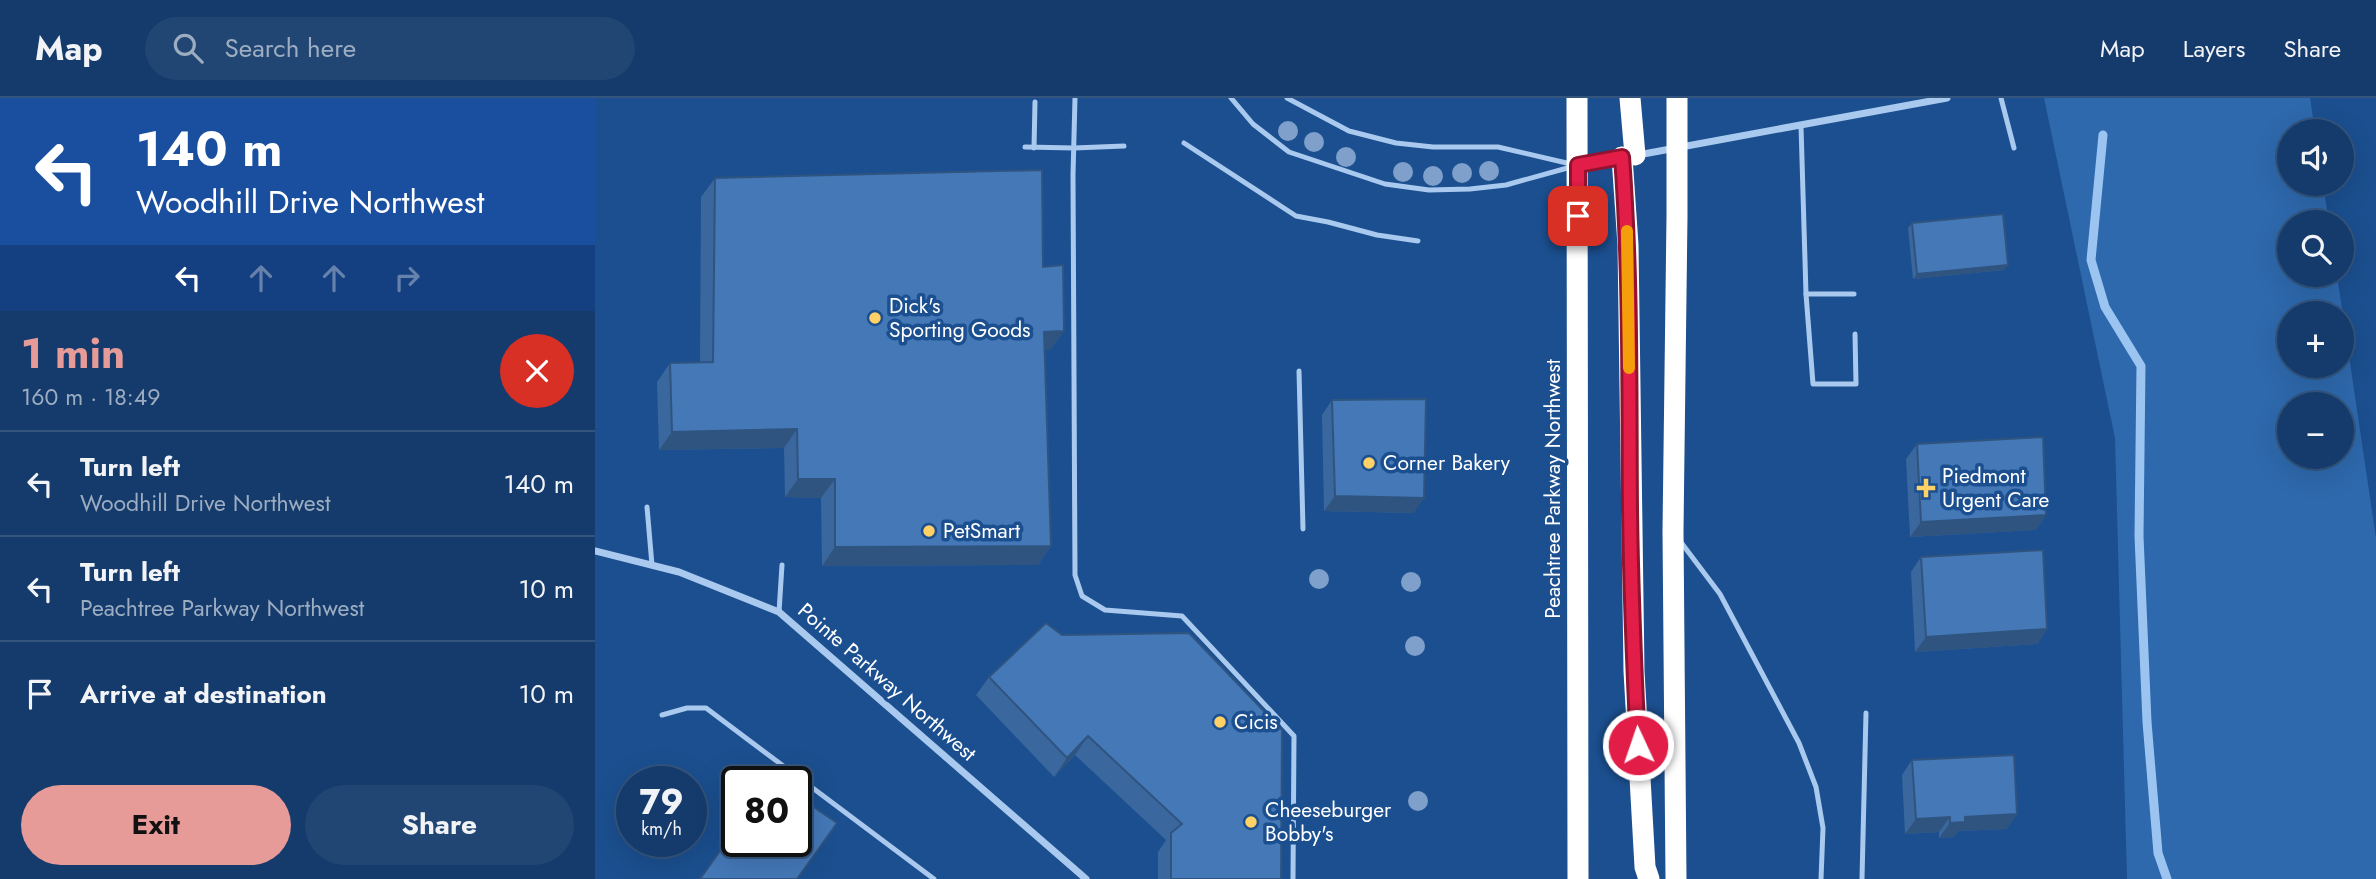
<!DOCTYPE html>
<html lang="en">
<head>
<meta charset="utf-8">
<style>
  body { margin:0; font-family:Jost,sans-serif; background:#214673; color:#f1f3f6; height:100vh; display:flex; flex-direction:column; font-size:26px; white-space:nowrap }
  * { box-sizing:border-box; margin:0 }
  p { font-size:23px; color:#9dadc1 }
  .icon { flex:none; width:38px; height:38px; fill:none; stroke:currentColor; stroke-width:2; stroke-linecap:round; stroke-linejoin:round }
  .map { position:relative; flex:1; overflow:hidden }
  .details { display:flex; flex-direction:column; background:#143b6b; width:595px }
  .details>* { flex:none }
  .hud { background:#1a4fa0; color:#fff; overflow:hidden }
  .fabs { position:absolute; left:1682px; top:21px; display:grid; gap:14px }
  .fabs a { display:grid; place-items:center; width:77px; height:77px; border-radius:50%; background:#143b6b; box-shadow:0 7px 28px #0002,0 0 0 2px #33557e; font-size:35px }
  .speed { position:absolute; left:21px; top:668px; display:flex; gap:14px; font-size:35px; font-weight:700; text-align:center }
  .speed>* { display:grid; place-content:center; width:91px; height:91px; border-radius:50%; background:#143b6b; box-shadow:0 7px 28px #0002,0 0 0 2px #33557e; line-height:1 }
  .speed small { font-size:18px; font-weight:400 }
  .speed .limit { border:4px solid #111; border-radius:10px; background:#fff; color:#111 }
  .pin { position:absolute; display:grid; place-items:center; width:60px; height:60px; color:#fff; margin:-30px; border-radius:14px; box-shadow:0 4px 10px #0006 }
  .me { position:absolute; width:77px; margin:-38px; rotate:357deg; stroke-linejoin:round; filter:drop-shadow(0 0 5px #0008) }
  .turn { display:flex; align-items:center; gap:24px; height:147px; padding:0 21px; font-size:32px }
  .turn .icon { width:91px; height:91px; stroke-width:2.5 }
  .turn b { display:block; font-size:49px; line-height:60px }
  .lanes { display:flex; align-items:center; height:66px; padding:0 21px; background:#0003; justify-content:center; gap:35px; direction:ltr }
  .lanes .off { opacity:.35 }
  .round { display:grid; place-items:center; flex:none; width:74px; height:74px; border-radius:37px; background:#214673 }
  .headline { display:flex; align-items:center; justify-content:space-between; height:119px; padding:0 21px }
  h1 { font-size:42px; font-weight:700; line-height:52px; color:#e69b98 }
  .action { display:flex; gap:14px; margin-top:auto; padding:14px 21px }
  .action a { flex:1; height:80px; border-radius:42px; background:#e69b98; color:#111; font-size:28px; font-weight:700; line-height:80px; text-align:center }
  .action a+a { background:#214673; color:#f1f3f6 }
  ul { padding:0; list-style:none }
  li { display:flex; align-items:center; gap:21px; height:105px; padding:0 21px; border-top:2px solid #33557e }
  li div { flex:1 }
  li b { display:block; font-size:26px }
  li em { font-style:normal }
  header { display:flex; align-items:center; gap:42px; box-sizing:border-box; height:98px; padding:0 35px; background:#143b6b; border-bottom:2px solid #33557e }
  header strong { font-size:33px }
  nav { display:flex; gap:38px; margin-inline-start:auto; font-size:24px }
  .search { width:490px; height:63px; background:#214673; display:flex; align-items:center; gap:18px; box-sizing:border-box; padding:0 24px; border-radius:38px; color:#9dadc1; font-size:26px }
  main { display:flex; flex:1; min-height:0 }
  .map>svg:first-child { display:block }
  .green { fill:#2e69ad; fill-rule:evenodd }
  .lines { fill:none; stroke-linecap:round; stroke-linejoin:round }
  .stream { stroke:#9cc4f0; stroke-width:9 }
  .lane { stroke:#a9c9ee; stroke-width:5 }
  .street { stroke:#a9c9ee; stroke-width:7 }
  .highway { stroke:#fff; stroke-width:21 }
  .tree { fill:#7ea0ca }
  .wall { fill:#3a679d }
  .shaded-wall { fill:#305480 }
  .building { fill:#4478b7; stroke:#305480; stroke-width:2 }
  .route-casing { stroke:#92132f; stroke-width:18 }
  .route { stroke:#e11d48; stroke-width:12 }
  .slow { stroke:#f59e0b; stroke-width:12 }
  .poi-dot { fill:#ffd166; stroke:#1b4f8f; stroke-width:2.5 }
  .labels { text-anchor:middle; stroke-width:7; stroke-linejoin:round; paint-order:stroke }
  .poi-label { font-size:21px; fill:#fff; stroke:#1b4f8f; text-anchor:start }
  .street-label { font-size:21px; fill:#fff; stroke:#1b4f8f }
</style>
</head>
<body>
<header>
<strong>Map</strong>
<div class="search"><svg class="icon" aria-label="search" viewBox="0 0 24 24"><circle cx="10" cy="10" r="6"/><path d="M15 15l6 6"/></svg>Search here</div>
<nav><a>Map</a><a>Layers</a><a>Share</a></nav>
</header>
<main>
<section class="details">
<div class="hud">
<div class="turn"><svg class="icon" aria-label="left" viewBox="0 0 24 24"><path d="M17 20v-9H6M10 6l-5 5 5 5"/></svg><div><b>140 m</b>Woodhill Drive Northwest</div></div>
<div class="lanes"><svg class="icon" aria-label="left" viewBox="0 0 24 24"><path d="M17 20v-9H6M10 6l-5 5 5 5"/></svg><svg class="icon off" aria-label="ahead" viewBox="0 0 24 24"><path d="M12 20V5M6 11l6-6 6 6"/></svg><svg class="icon off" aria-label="ahead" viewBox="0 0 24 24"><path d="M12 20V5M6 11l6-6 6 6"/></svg><svg class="icon off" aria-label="right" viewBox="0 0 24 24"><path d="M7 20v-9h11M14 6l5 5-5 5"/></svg></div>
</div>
<div class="headline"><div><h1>1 min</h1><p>160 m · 18:49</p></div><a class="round" style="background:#d93025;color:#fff"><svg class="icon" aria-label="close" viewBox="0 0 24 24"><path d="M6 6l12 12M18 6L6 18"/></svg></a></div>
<ul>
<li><svg class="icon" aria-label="left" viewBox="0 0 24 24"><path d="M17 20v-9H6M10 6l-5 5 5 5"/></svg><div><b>Turn left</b><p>Woodhill Drive Northwest</p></div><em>140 m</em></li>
<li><svg class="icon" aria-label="left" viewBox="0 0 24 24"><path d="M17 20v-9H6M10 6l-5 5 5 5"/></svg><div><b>Turn left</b><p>Peachtree Parkway Northwest</p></div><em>10 m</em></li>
<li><svg class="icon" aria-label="arrive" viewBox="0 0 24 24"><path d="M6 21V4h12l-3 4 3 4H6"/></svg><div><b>Arrive at destination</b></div><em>10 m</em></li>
</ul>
<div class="action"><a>Exit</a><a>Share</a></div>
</section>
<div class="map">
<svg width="1781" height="781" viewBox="0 0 1781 781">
  <rect width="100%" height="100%" fill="#1b4f8f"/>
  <path class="green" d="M1449,0H1715L1720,33H1694V86H1728L1734,124H1694V177H1742L1781,440V781H1532L1520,340ZM1694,215H1746V268H1694ZM1694,306H1746V359H1694Z"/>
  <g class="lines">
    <path class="stream" d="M1508,37L1496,162L1510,209L1546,268L1544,438L1552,624L1563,755L1572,781"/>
    <g class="lane">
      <path d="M480,0L478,77L480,477L487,498L510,512L587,518L699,638L698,781"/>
      <path d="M636,0L658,26L694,54L790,86L834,92L875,91L911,87L976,69"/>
      <path d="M692,0L754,33L801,45L838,49H903L976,66"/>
      <path d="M1406,0L1419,50"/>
      <path d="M1206,28L1211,196L1218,286H1261L1260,236"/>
      <path d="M589,45L701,118L733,124L782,137L823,143"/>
      <path d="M430,49L479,50L529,48"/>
      <path d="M439,50L440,4"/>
      <path d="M1211,196H1259"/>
      <path d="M704,273L708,431"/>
      <path d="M52,409L57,467"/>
      <path d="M1085,443L1125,496L1204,645L1221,689L1228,730L1226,781"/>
      <path d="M184,514L187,467"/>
      <path d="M67,617L92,610H111L339,781"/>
      <path d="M1267,781L1271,615"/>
    </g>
    <g class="street">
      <path d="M1043,57L1352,0"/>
      <path d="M984,67L1024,60"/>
      <path d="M0,453L84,474L184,514L491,781"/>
    </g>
    <g class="highway">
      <path d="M982,0L983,781"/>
      <path d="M1035,0L1040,57"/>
      <path d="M1027,59L1033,147L1039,573L1050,769L1054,781"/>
      <path d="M1081,781L1078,433L1082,118V0"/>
    </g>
  </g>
  <g class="tree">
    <circle cx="693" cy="33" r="10"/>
    <circle cx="719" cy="44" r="10"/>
    <circle cx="751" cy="59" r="10"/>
    <circle cx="894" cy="73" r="10"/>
    <circle cx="808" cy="74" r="10"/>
    <circle cx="867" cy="75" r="10"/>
    <circle cx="838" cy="78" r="10"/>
    <circle cx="724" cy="481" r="10"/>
    <circle cx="816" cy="484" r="10"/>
    <circle cx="820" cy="548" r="10"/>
    <circle cx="823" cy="703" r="10"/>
  </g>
  <g class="wall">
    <path d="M120,80L448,169L469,233L455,252H450L456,448L443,467L227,468L226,400L190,399L189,350L64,352L62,284L75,265L105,264L106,99Z"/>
    <path d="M1317,125L1409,172L1318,181L1313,130Z"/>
    <path d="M737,302L819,415L729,413L727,317Z"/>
    <path d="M1322,346L1451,417L1441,432L1315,439L1311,361Z"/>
    <path d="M1326,459L1452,531L1442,546L1320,554L1316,474Z"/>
    <path d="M451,525L686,781H563V754L571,742L480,657L459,679L381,597L394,579Z"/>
    <path d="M1317,662L1412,731L1363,733L1359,739L1344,740V734L1310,736L1307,677Z"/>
  </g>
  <g class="shaded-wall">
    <path d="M1413,167L1409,172L1318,181L1322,176Z"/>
    <path d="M469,233L455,252L436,253L449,234Z"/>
    <path d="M202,331L189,350L64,352L77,334Z"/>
    <path d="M203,381H240L226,400L190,399Z"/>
    <path d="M740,398L829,400L819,415L729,413Z"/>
    <path d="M1451,417L1441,432L1315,439L1326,424Z"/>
    <path d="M456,448L443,467L227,468L240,449Z"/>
    <path d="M1452,531L1442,546L1320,554L1331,539Z"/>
    <path d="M493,638L480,657L459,679L472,660Z"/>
    <path d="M1422,716L1412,731L1363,733L1359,739L1344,740L1355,725L1370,719Z"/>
    <path d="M1355,719L1344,734L1310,736L1321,721Z"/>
  </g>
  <g class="building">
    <path d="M447,72L448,169L468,167L469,233L449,234L456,448L240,449V381H203L202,331L77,334L75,265L118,264L120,80Z"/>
    <path d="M1408,116L1413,167L1322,176L1317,125Z"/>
    <path d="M831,301L829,400L740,398L737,302Z"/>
    <path d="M1448,339L1451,417L1326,424L1322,346Z"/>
    <path d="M1448,452L1452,531L1331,539L1326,459Z"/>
    <path d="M451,525L467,537L594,535L687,632L686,781H576V735L587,726L493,638L472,660L394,579Z"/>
    <path d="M1419,657L1422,716L1370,719V724L1355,725V719L1321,721L1317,662Z"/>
    <path d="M176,679L183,684H173Z"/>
    <path d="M201,697L242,725L202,781H105L142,729V744H201Z"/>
  </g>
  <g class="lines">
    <defs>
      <path id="route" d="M983,118V67L1027,59C1036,177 1034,294 1035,412C1036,490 1039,568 1043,647"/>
    </defs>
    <use href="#route" class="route-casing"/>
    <use href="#route" class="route"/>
    <path class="slow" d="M1032,133L1034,270"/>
  </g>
  <g class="poi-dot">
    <circle cx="280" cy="220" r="7"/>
    <circle cx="774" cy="365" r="7"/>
    <path d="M1327.5 379.5h7v7h7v7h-7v7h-7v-7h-7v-7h7z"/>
    <circle cx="334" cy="433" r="7"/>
    <circle cx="625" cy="624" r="7"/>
    <circle cx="656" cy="724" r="7"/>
  </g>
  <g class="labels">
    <g class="poi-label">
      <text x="294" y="215">Dick's<tspan x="294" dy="24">Sporting Goods</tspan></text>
      <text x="788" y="372">Corner Bakery</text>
      <text x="1347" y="385">Piedmont<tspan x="1347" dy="24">Urgent Care</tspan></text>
      <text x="348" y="440">PetSmart</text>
      <text x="639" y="631">Cicis</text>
      <text x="670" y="719">Cheeseburger<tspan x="670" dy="24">Bobby's</tspan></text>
    </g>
    <g class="street-label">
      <text transform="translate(958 391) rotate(-90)" y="7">Peachtree Parkway Northwest</text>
      <text transform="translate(292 584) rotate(41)" y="7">Pointe Parkway Northwest</text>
    </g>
  </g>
</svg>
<div class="fabs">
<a><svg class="icon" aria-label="sound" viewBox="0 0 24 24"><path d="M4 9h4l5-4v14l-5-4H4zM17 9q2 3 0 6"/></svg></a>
<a><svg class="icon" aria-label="search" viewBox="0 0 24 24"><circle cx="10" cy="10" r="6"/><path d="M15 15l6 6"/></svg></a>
<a>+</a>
<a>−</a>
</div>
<div class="speed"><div>79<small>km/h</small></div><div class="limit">80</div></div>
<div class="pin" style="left:983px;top:118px;background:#d93025"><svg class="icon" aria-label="arrive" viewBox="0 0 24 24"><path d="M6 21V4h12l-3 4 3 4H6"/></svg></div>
<svg class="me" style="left:1043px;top:647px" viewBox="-20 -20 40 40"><circle r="17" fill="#e11d48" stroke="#fff" stroke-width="3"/><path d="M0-11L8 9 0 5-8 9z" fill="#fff"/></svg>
</div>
</main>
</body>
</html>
